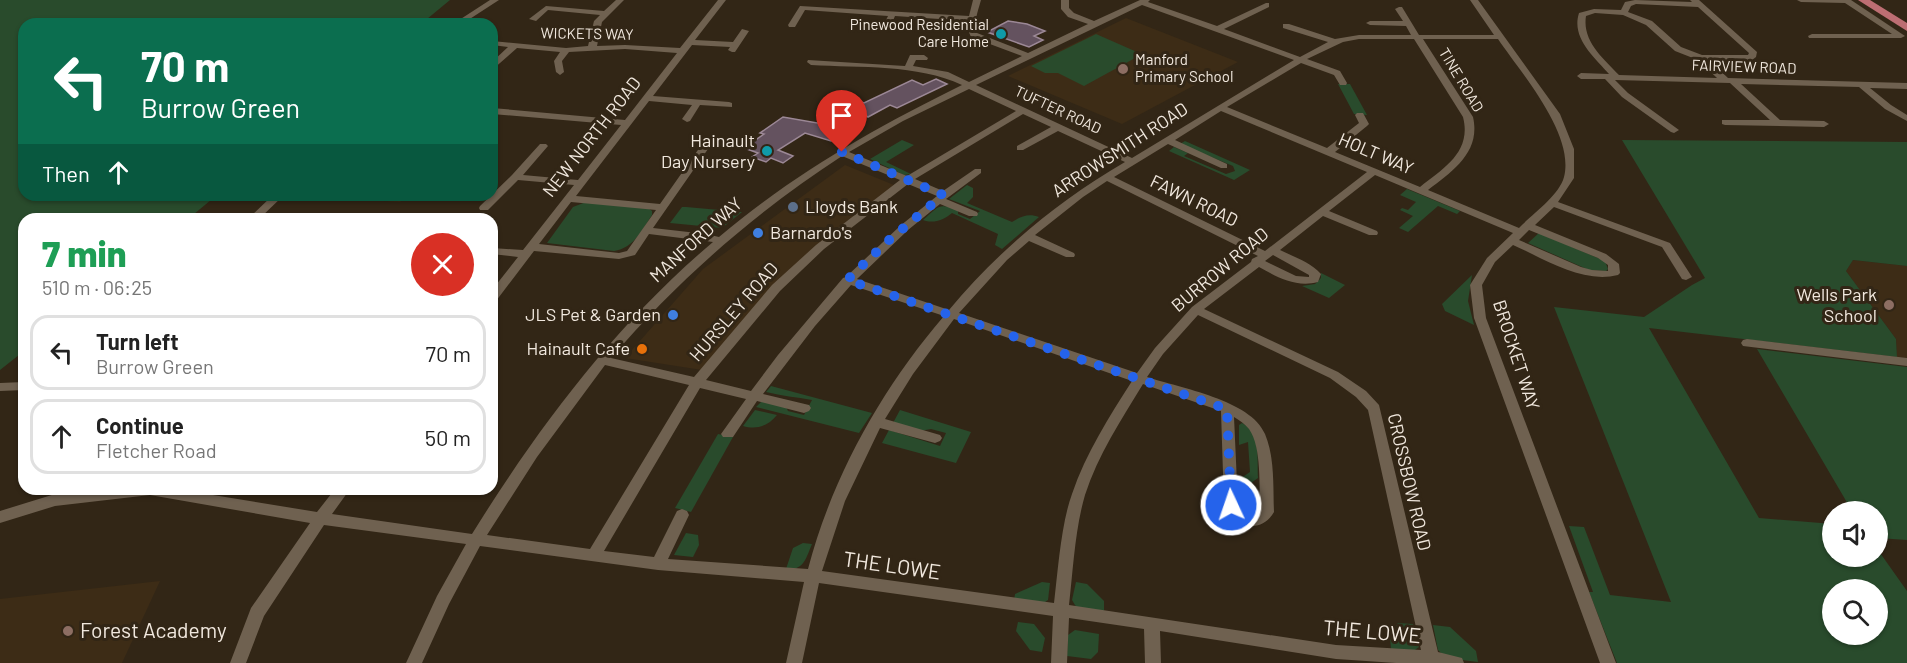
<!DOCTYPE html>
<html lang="en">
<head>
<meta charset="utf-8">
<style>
  body { margin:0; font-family:Barlow,sans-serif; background:#f6f6f6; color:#222; height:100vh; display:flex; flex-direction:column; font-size:22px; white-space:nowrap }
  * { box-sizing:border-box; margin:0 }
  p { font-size:20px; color:#767676 }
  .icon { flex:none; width:33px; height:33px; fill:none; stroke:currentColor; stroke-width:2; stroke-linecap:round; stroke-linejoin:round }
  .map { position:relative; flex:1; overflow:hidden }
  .panel { position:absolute; left:18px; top:213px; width:480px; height:282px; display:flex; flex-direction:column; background:#fff; border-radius:18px; box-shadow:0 2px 4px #0004 }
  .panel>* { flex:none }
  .hud { position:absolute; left:18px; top:18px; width:480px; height:183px; border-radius:18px; box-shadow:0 2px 4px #0004; background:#0b6e4f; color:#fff; overflow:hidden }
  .buttons { position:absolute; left:1822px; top:501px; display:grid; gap:12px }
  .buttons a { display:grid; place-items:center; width:66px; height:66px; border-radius:50%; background:#fff; box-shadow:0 2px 4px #0004; font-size:30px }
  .pin { position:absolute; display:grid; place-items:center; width:51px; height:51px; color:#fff; margin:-62px -26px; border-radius:50% 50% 50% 0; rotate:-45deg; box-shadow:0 0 6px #0007 }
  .pin .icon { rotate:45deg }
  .me { position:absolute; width:66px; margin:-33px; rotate:357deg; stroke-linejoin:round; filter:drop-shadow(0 0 4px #0008) }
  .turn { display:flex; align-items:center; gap:21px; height:126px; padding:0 24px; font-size:27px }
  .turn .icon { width:78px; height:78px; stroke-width:2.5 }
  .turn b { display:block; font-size:42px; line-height:51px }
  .then { display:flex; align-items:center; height:57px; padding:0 24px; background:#0003; gap:12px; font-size:22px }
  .round { display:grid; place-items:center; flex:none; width:63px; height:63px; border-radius:32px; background:#f6f6f6 }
  .head { display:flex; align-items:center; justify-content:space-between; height:102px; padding:0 24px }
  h1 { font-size:36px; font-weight:800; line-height:45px; color:#1e9e55 }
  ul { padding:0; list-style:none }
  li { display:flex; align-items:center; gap:18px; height:75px; margin:0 12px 9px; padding:0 12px; border:3px solid #e0e0e0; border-radius:18px }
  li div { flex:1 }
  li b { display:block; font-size:22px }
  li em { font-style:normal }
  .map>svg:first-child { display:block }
  .built { fill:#3d2c16 }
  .green { fill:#294b2c; fill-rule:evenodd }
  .building { fill:#64525f; stroke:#9c8896; stroke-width:1.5 }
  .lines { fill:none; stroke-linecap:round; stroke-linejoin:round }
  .minor { fill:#6f6150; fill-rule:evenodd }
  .major { fill:#bd6e73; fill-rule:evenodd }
  .route { stroke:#2563eb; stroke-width:10; stroke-dasharray:0 18 }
  .culture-dot { fill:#0f9aa8; stroke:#322616; stroke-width:2 }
  .education-dot { fill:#8d6e63; stroke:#322616; stroke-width:2 }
  .service-dot { fill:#5c6f8a; stroke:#322616; stroke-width:2 }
  .shop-dot { fill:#3f7fe0; stroke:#322616; stroke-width:2 }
  .food-dot { fill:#e8710a; stroke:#322616; stroke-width:2 }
  .labels { text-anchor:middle; stroke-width:6; stroke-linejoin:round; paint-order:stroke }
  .far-poi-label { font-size:15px; fill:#f1e8de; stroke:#322616; text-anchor:end }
  .far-street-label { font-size:15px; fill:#f1e8de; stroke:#322616 }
  .street-label { font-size:18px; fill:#f1e8de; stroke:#322616 }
  .poi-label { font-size:18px; fill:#f1e8de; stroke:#322616; text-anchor:end }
  .near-street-label { font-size:21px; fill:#f1e8de; stroke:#322616 }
  .near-poi-label { font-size:21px; fill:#f1e8de; stroke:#322616; text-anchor:start }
</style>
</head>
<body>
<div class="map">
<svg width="1907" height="663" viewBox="0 0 1907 663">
  <rect width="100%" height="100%" fill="#322616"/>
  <g class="built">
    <path d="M1126,18L1238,62L1122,124L1008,76Z"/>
    <path d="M845,165L894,185L823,240L702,370L625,358L703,269Z"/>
    <path d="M287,195H408L400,202Z"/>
    <path d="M1853,260L1907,266V358L1897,357L1896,339L1846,271Z"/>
    <path d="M160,581L122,663H0V599Z"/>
  </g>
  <g class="green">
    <path d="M0,0H450L421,24H24V195H217L188,219H24V351L0,370Z"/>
    <path d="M1096,34L1137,52L1134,55L1137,57L1084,86L1058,73H1045L1031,66Z"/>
    <path d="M1338,84H1350L1367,115L1354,114Z"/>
    <path d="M902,140L914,145L886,162L911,174L904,175L870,159Z"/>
    <path d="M1622,140L1907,142V266L1853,260L1846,271L1896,339L1897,357L1649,328L1759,518L1833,524V556H1878V550L1907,591V663H1617L1589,592H1593L1569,526L1584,527L1610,595L1671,602L1554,307L1644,317L1692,285L1705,278ZM1833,590H1878V634H1833Z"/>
    <path d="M1185,141L1250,170L1234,180L1169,151L1174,147L1188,153L1184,156L1226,174L1235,171L1233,166L1180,144Z"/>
    <path d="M967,185L973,188V197L967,203L1012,222C1021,216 1029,213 1039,217L1002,249L995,245L998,234L952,213C944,220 933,224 923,220C938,207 938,202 958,210V214L970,219L980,211L949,199Z"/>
    <path d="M1407,189L1460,211L1457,214L1438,206L1408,232L1399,228L1413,216L1400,210L1402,208L1408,210L1416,202L1400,195Z"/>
    <path d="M586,202L648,208L652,211V215C642,230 634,248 614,251L547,243L573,207Z"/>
    <path d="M682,207H686L742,212L722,228L670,223Z"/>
    <path d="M1539,233L1605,261L1608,269L1606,271L1589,270L1528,243Z"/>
    <path d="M1321,273L1345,285L1329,298L1302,286L1315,284L1321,278Z"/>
    <path d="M1472,275L1468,301L1474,325L1445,311L1442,304Z"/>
    <path d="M1757,349L1907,367V540L1878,538V512L1852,511Z"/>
    <path d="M771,386L872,413L859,433L756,407L762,401L786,407L788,411L804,415L812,400C796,397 782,396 766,392Z"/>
    <path d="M755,410L777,415C768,426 757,430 743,426Z"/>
    <path d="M900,410L971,432L956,463L882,443L889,430L940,446L946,433L931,429L920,431L893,423Z"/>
    <path d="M1242,423C1261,433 1257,460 1258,478L1248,485L1249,507L1259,502L1261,510L1258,513L1247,510L1242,503L1241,478L1250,472L1248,442L1239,445V425Z"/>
    <path d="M718,434L733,437L691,512L675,508Z"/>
    <path d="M686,533L698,535L699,545L693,557L674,555Z"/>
    <path d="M803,543L812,544C806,558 804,571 786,569L793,548Z"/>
    <path d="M1042,582L1050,583L1048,600L1039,606L1014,601L1015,594Z"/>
    <path d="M1076,582L1087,584L1104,601V614L1078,610L1072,600Z"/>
    <path d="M1018,622L1034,624L1045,638L1042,652L1030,650L1016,631Z"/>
    <path d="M1398,623L1413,624L1419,647L1411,653L1391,651L1390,635Z"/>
    <path d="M1433,625L1450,627L1476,651L1478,662L1446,658L1438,650Z"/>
    <path d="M1075,630L1099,634L1098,652L1091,659L1067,656L1068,635Z"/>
  </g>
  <g class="building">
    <path d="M1008,21L1027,24L1045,31L1034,36L1043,40L1029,47L987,32Z"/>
    <path d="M936,79L947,84L897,108L890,105L868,117L865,115L831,141L805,133L778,150L793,156L783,163L771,158L766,162L752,157L758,153L744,148L764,134L760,133L783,117L823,124L840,111L833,108L851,98L864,103L912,80L923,85Z"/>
  </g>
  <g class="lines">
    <g class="minor">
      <path d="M490,0H499L462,24H453Z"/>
      <path d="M616,0H624L602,22L597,46L625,45L680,48L718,0H726L695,40L733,42L742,29L749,31L735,52H732L728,50L730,47L692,45L653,96L729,102L732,103V107L700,105L690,121L687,122L682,119L692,105L649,101L576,196L660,204L700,147H706L708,149L653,228L706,234L719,237C795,173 873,129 962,85C917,64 860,68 811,65L807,62L808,60L905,66L910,55H924L928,58L927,60H916L913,66L948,72L969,82L1022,56L971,37L967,28L969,21L895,16L889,30L885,32L881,30L888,16L805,10L795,27H789L788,25L800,6L969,16L973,0H981C978,11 973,23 977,33L1028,53L1088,24L1068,17L1061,9V0H1069V8L1074,13L1094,21L1140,0H1150L1148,2L1217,26L1266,3H1269V7L1224,29L1300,57L1328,42L1283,28V24H1289L1335,39L1359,35H1411L1406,26L1370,25L1366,23L1370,21H1403L1395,9L1399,7H1402L1419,35H1494L1470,0H1478L1560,114L1574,149V178L1558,202L1670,243L1692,277L1686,280L1682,279L1662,247L1554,207L1535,225L1606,254L1619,264L1620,273L1618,275C1582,284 1545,259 1513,245L1495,262L1482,285L1486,318L1616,663H1600L1474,318L1470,285L1487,258L1513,233L1375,175L1329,211L1377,231L1378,233L1377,235H1369L1323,216L1280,250C1294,257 1310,262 1321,274L1318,282C1296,288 1277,277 1259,267L1204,309L1338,372L1366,391L1379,405L1438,652L1462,658L1464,663H1396L1336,659L1160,631L1161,663H1145L1144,629L1069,618L1067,663H1051L1053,616L819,583L802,663H786L804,582L658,570L480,546L449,604L422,663H406L437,596L466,544L324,525L264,616L246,663H230L251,608L310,523L150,495L55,506L0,523V511L55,494L108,489H176L317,512L335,489H350L332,514L472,534C539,426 616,324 713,242L649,234L635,255L619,259L534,251L496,301L492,302V290L518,257L492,254V248L523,250L574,185L518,180L488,210H480L479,208L480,206L512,175L540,144H546L548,146L523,175L578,180L621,125L492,114V108L625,120L677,53L625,49L569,52L562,61L564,72L560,75L556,72L554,61L560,52L517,48L492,70V62L508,47L492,45V41L566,48L588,46L594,21L600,15L548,10L536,21L529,19L546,6L604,11ZM1142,5L1294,60L1132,158L976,85ZM1359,39H1414L1463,117C1472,152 1444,168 1420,187L1335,152L1367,126L1369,124L1363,113H1357L1355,115L1359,123L1327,148L1227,107L1301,63L1334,75L1340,85H1346L1347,83L1340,71L1307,59L1343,42ZM1423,39H1498C1521,73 1575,134 1564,177C1559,196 1531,215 1519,228L1428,190C1453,171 1481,152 1473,117ZM969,89L1016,111L907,176L849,152L903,121ZM1221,111L1367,172L1265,251L1114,177L1168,144L1221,168H1227V164L1175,140ZM1023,114L1051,127L1017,146V150H1023L1058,131L1125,162C1058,201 999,250 949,310L857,279L908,230L940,204L969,216H977L978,214L977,212L946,199L981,173V169H975L943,191L915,179ZM842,156L900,180L816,245L772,285L694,377L611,358C679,279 756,212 842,156ZM1107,181L1258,256L1252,259L1251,262L1192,307L1155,348L1137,373L959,313L1007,260L1029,241L1066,257H1074L1075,255L1074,253L1035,235L1083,197ZM908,184L937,196L900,226L846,277L843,278L778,355L751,391L706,380L780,291L824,249ZM571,202L656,210L627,251L619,253L539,244ZM1529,230L1598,258L1608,265V271L1592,270L1581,267L1519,240ZM1273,255L1309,275V277L1296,276L1265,261ZM851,285L944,316C882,388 832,477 808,569L668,559L689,515L687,511L682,509L677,511L654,557L604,551L700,388L746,399L721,434L723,437H733L757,401L804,413L809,411L811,408L809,405L763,394L815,326ZM1198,315L1330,378L1356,397L1368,410L1421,650L1336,645L1069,605C1073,570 1075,529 1085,495C1098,455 1121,420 1143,384L1221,411L1224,505C1234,526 1260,536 1274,512C1273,487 1275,458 1265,434C1251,400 1180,388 1147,377L1163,354ZM954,319L1132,381C1109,417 1086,453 1072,494C1061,524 1058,570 1054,603L822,571L845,501L880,428L935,443L940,441L942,438L940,435L885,419L913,374ZM605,365L689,385L590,549L487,535L537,457ZM1234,417C1239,420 1245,424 1249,429C1262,447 1259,488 1260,510L1256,514L1246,513L1238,505Z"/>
      <path d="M1635,0L1692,2L1690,0H1699L1757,52L1756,57L1752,60H1709L1728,78L1907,83V89L1870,88L1891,105L1907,115V121L1885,109L1859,87L1741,84L1780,120L1824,121L1829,124L1824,127L1725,125L1722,124V120H1770L1730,83L1615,80L1628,93L1679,130L1674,133L1671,132L1622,97L1605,79H1581L1577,76L1581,73L1609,74C1594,57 1571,38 1579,13L1594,9L1621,10L1625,2ZM1636,4L1698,7L1749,53L1748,55H1702L1681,47L1652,21L1628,12L1631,6ZM1595,13L1623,15L1646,25L1675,51L1698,60L1717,78L1619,75C1603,58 1582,41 1586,16Z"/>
      <path d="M1797,0H1851L1905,36L1901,38H1809L1808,36L1812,34H1892L1845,3L1801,2Z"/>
      <path d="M273,195H284L259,219H248Z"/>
      <path d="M1747,339L1907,358V366L1743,346L1741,343L1743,340Z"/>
      <path d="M24,382V390L0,391V383Z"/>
    </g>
    <path class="major" d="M1858,0H1870L1907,23V31Z"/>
  </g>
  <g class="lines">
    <path class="route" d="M842,152L943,195L888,241L847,280L1227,409L1231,505"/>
  </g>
  <g class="culture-dot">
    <circle cx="1001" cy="34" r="6"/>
    <circle cx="767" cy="151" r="6"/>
  </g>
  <g class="education-dot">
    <circle cx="1123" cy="69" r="6"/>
    <circle cx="1889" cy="305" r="6"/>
    <circle cx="68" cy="631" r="6"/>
  </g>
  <circle class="service-dot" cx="793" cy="207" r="6"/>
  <g class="shop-dot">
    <circle cx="758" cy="233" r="6"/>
    <circle cx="673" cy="315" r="6"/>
  </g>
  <circle class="food-dot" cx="642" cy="349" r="6"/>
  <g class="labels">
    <g class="far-poi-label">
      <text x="989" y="30">Pinewood Residential<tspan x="989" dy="17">Care Home</tspan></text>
      <text x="1135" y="65" text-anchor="start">Manford<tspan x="1135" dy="17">Primary School</tspan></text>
    </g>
    <g class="far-street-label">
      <text transform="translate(587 34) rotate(1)" y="5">WICKETS WAY</text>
      <text transform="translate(1744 67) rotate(2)" y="5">FAIRVIEW ROAD</text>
      <text transform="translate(1461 80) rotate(59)" y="5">TINE ROAD</text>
      <text transform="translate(1058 110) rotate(25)" y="5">TUFTER ROAD</text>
    </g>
    <g class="street-label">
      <text transform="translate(592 137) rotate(-52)" y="6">NEW NORTH ROAD</text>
      <text transform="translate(1120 150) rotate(-33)" y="6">ARROWSMITH ROAD</text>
      <text transform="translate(1376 154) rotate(23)" y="6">HOLT WAY</text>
      <text transform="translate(1194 201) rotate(26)" y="6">FAWN ROAD</text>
      <text transform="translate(696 240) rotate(-42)" y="6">MANFORD WAY</text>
      <text transform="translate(1220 270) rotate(-40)" y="6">BURROW ROAD</text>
      <text transform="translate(734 312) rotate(-49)" y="6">HURSLEY ROAD</text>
      <text transform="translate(1516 355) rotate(72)" y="6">BROCKET WAY</text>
      <text transform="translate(1409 482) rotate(77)" y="6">CROSSBOW ROAD</text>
    </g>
    <g class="poi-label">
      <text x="755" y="147">Hainault<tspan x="755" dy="21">Day Nursery</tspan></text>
      <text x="805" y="213" text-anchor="start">Lloyds Bank</text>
      <text x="770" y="239" text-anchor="start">Barnardo's</text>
      <text x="1877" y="301">Wells Park<tspan x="1877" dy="21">School</tspan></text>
      <text x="661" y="321">JLS Pet &amp; Garden</text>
      <text x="630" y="355">Hainault Cafe</text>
    </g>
    <g class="near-street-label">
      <text transform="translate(892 566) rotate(8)" y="7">THE LOWE</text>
      <text transform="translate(1372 632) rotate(5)" y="7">THE LOWE</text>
    </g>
    <g class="near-poi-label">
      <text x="80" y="638">Forest Academy</text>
    </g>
  </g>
</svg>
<div class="buttons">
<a><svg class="icon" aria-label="sound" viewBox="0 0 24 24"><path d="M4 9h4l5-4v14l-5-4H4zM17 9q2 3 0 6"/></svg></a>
<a><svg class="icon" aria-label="search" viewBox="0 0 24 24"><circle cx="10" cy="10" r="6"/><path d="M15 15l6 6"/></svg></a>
</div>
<div class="pin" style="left:842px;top:152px;background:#d93025"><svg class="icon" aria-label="arrive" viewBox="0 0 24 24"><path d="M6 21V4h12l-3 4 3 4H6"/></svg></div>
<svg class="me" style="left:1231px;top:505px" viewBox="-20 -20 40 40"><circle r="17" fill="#2563eb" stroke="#fff" stroke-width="3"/><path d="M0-11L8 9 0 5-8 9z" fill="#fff"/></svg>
<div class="hud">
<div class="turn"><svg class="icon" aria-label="left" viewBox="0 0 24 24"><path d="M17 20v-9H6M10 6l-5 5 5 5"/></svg><div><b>70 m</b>Burrow Green</div></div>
<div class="then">Then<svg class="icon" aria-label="ahead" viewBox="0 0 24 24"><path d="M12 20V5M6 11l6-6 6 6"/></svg></div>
</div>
<section class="panel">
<div class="head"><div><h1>7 min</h1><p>510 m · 06:25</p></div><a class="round" style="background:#d93025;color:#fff"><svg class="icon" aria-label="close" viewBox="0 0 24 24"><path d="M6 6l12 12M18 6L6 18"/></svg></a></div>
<ul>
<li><svg class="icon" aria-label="left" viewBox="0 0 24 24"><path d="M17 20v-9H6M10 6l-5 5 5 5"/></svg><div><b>Turn left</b><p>Burrow Green</p></div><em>70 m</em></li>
<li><svg class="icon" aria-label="ahead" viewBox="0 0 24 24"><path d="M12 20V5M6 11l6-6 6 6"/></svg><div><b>Continue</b><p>Fletcher Road</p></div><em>50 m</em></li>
</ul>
</section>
</div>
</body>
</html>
